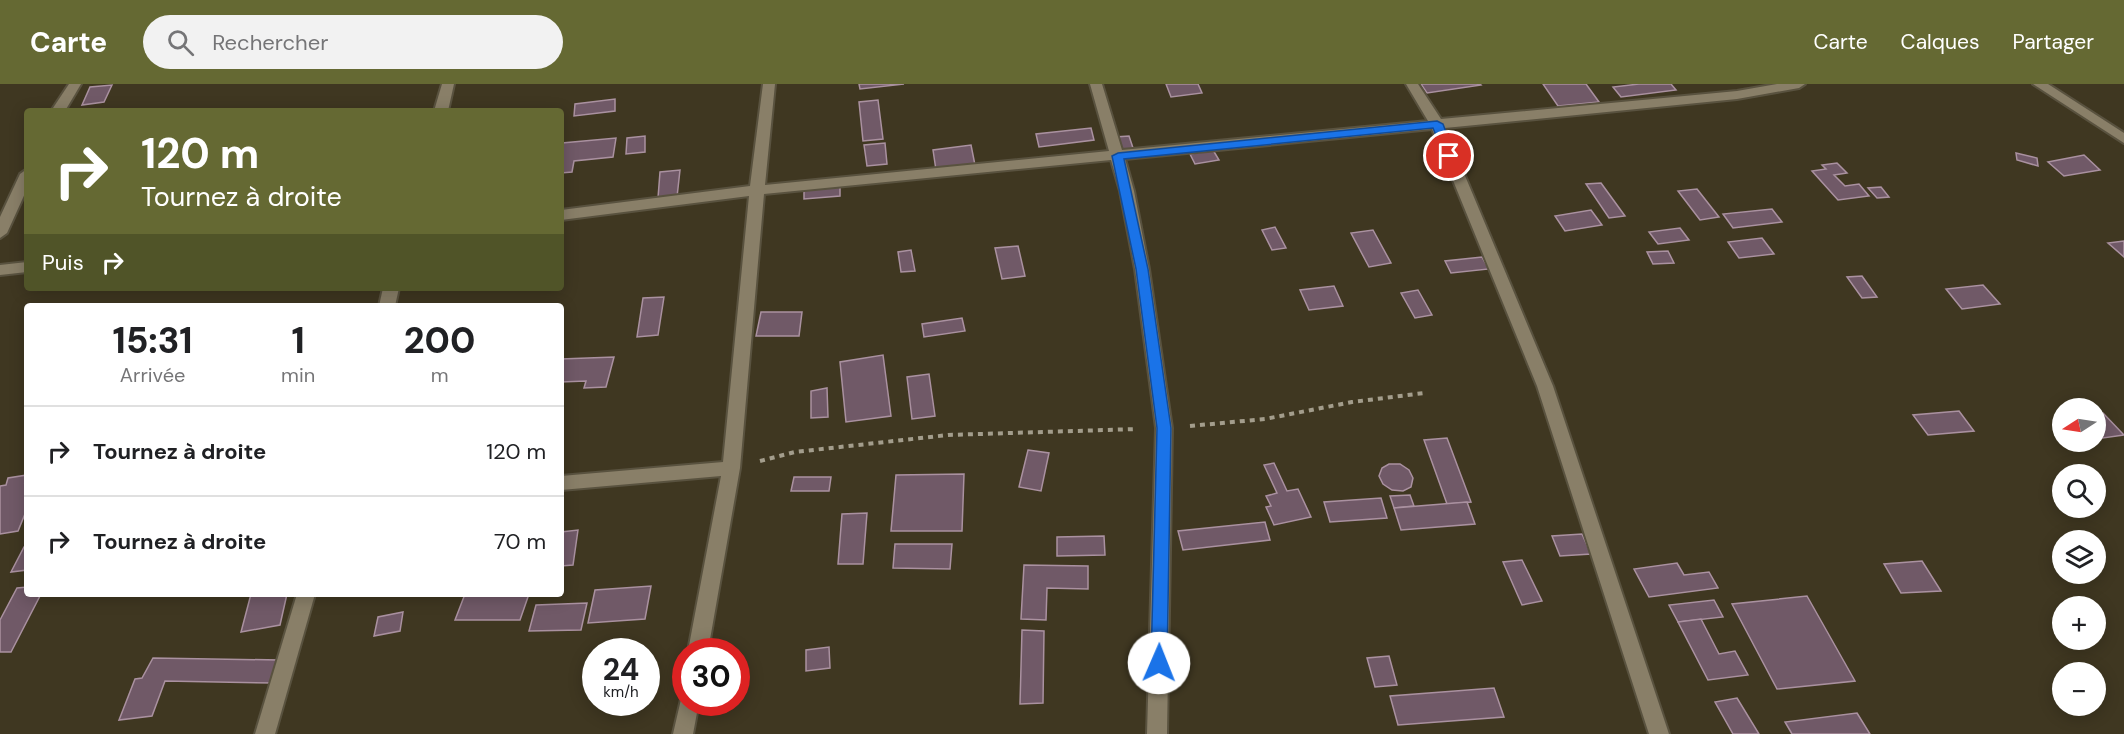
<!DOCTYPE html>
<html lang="fr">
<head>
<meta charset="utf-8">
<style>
  body { margin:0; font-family:"DM Sans",sans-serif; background:#f2f2f2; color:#202124; height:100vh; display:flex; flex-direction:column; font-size:22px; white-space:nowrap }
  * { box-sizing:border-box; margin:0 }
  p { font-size:20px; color:#757577 }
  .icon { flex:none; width:33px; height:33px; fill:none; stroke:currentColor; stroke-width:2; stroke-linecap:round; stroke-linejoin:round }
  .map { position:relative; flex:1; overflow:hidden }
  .sheet { position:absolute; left:24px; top:219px; width:540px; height:294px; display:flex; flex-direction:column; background:#fff; border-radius:6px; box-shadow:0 3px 15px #0003 }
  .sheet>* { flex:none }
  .hud { position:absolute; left:24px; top:24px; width:540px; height:183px; border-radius:6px; box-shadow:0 3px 15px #0003; background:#656933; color:#fff; overflow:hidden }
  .needle { width:39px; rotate:258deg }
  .tools { position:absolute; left:2052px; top:314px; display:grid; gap:12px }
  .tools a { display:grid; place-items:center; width:54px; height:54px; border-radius:50%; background:#fff; box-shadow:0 3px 15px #0003; font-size:30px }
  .speed { position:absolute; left:582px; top:554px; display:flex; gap:12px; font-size:30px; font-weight:700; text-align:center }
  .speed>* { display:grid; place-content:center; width:78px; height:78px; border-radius:50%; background:#fff; box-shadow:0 3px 15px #0003; line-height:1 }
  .speed small { font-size:15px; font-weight:400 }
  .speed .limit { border:9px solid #d22; background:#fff; color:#111 }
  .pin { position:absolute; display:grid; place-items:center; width:51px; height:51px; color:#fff; margin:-26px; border:3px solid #fff; border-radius:50%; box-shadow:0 2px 6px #0007 }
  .me { position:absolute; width:66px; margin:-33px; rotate:1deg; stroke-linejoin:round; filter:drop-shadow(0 0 4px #0008) }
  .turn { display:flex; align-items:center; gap:21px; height:126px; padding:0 18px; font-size:27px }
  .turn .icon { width:78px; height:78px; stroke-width:2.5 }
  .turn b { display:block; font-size:42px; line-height:51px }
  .then { display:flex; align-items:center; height:57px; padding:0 18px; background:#0003; gap:12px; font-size:22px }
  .eta { display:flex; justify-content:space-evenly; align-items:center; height:102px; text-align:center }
  .eta b { font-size:36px; font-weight:800; line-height:42px }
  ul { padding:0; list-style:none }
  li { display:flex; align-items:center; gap:18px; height:90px; padding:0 18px; border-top:2px solid #e0e0e0 }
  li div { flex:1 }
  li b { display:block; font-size:22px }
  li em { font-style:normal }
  header { display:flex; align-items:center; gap:36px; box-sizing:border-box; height:84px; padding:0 30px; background:#656933; color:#fff }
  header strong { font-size:28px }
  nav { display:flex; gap:33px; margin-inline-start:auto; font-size:21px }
  .search { width:420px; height:54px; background:#f2f2f2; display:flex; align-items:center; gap:15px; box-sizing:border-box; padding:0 21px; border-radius:33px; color:#757577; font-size:22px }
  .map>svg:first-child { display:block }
  .building { fill:#705967; stroke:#aa91a0; stroke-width:1.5 }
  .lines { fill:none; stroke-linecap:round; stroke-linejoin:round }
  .minor-casing { stroke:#59523f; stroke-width:4 }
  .path { stroke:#a39d8c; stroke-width:4; stroke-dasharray:5 5; stroke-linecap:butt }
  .minor { fill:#897f68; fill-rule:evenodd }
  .route { fill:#1a73e8; stroke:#114b97; stroke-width:1.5 }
</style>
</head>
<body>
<header>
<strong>Carte</strong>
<div class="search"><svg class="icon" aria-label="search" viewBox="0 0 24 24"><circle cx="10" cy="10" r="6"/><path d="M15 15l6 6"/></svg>Rechercher</div>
<nav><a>Carte</a><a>Calques</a><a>Partager</a></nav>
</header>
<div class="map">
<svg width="2124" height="650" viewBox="0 0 2124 650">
  <rect width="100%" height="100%" fill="#3f3721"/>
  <g class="building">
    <path d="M859,0H904L860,5Z"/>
    <path d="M1166,0H1198L1202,9L1171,13Z"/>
    <path d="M1421,0H1480L1481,1L1427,9Z"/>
    <path d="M1543,0H1586L1599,18L1558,22Z"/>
    <path d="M1639,0H1671L1676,6L1621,13L1613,3Z"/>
    <path d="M112,1L104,18L82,21L90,3Z"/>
    <path d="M615,15V27L574,32L575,20Z"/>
    <path d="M878,16L883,55L863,57L859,18Z"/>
    <path d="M1091,44L1094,56L1039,63L1036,50Z"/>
    <path d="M645,52V68L626,70L627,54Z"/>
    <path d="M1129,52L1134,67L1120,69L1115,53Z"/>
    <path d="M616,54L613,73L574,77L572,88L561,89L562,59Z"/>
    <path d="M885,59L887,80L867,82L864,61Z"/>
    <path d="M971,61L975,81L936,86L933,66Z"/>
    <path d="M1213,66L1219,76L1195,80L1190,70Z"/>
    <path d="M2016,69L2037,74L2038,82L2017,76Z"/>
    <path d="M2084,71L2100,86L2064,92L2048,78Z"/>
    <path d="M1837,79L1847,89L1834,91L1845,102L1859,100L1869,112L1838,116L1812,87L1826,85L1822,81Z"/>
    <path d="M680,86L677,113L658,114L660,88Z"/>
    <path d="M1601,99L1625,132L1609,134L1586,100Z"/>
    <path d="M840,100V112L804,115V103Z"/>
    <path d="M1881,103L1889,113L1877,114L1868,104Z"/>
    <path d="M1697,105L1719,133L1700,136L1678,107Z"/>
    <path d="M1772,125L1782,138L1733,144L1723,130Z"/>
    <path d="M1591,126L1602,141L1565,147L1555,132Z"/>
    <path d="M1275,143L1286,164L1272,166L1262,146Z"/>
    <path d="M1680,144L1689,156L1658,160L1649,148Z"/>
    <path d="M1373,146L1391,179L1369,183L1351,149Z"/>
    <path d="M1762,154L1774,170L1739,174L1728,158Z"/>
    <path d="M2124,157V173L2108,159Z"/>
    <path d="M1018,162L1025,192L1002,195L995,164Z"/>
    <path d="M911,166L915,187L901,188L898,168Z"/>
    <path d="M1668,167L1674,179L1653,180L1647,168Z"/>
    <path d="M1482,173L1489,185L1451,189L1445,177Z"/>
    <path d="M1862,192L1877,213L1862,214L1847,193Z"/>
    <path d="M1983,201L2000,220L1962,225L1946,205Z"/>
    <path d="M1334,202L1343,222L1309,226L1300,206Z"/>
    <path d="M1418,206L1432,231L1415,234L1401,209Z"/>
    <path d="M664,213L658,251L637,253L643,214Z"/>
    <path d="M761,228H802L799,252H756Z"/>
    <path d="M962,234L965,247L924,253L922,240Z"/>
    <path d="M883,271L891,332L846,338L840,278Z"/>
    <path d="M614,273L606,303L584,304L586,297L561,298V275Z"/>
    <path d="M929,290L935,332L912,335L907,293Z"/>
    <path d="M827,304L828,333L811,334V307Z"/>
    <path d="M1959,327L1974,347L1928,351L1913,331Z"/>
    <path d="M2103,329L2124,351L2096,355V330Z"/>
    <path d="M1447,354L1471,418L1447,420L1424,356Z"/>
    <path d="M1028,366L1049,369L1041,407L1019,403Z"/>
    <path d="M1274,379L1287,407L1298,405L1311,433L1274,441L1266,423L1271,422L1266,412L1277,409L1264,381Z"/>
    <path d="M1389,380H1400L1409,386L1413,394L1411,403L1403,407L1392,406L1383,400L1379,392L1382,384Z"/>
    <path d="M964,390L962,447H891L896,391Z"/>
    <path d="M27,391L25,398L27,397V425L18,447L0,450V402L6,401L8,394Z"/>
    <path d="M794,393H831L829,407H791Z"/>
    <path d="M1410,411L1414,422L1394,424L1390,412Z"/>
    <path d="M1381,414L1387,434L1330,438L1324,418Z"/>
    <path d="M1467,418L1475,440L1401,446L1394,424Z"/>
    <path d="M867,429L863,480H838L842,430Z"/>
    <path d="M1265,438L1270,456L1183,466L1178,447Z"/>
    <path d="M578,446L573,481L561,482V448Z"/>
    <path d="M1582,450L1591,470L1560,472L1552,452Z"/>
    <path d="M1104,452L1105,471L1057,472V453Z"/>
    <path d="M895,460H952L950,485L893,484Z"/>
    <path d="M24,463H27V486L11,488Z"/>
    <path d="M1522,476L1542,517L1522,521L1503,478Z"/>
    <path d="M1922,477L1941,507L1901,509L1884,480Z"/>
    <path d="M1677,479L1684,491L1709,488L1718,504L1649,513L1634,485Z"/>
    <path d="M1024,481L1088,482V505L1047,504L1046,536L1021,535Z"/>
    <path d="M651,502L645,535L588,539L595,506Z"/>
    <path d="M27,503V510H41L11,568H0V536L17,504Z"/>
    <path d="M251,510H287L280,541L241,548Z"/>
    <path d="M465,510H529L520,536H455Z"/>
    <path d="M1807,512L1855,597L1777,605L1732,520Z"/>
    <path d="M1714,516L1723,533L1678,538L1669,521Z"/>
    <path d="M587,519L581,546L529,547L536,521Z"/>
    <path d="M403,528L400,547L374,552L378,533Z"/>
    <path d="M1701,535L1719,570L1735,567L1748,591L1708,596L1678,538Z"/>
    <path d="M1022,546L1044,547L1043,619L1020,620Z"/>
    <path d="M829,563L830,584L806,587V566Z"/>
    <path d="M1389,572L1397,601L1375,603L1367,574Z"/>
    <path d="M153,574L279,576L273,599L165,597L152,632L119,636L135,595L142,594Z"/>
    <path d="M1494,604L1504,633L1398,641L1390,612Z"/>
    <path d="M1737,614L1759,650H1733L1715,618Z"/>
    <path d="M1857,629L1870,650H1792L1785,638Z"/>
  </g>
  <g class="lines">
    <defs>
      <g id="minor">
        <path d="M69,0H81L65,27H51Z"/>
        <path d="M442,0H454L448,27H434Z"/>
        <path d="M763,0H775L765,101L1109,67L1090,0H1102L1122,66L1428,37L1406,0H1418L1441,35L1737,7L1777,0H1805L1799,4L1737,15L1445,44L1553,302L1669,650H1649L1537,302L1432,45L1125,75L1134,107L1149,185L1172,344L1167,650H1147L1156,344L1135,185L1120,107L1111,76L764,110L740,384L708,567H688L721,392L561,406V392L723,378L749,112L561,136V126L750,102Z"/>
        <path d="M2033,0H2048L2124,49V59Z"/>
        <path d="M27,85V105L7,149L0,154V133L20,90Z"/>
        <path d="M27,178V188L0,191V181Z"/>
        <path d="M383,204H399L395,222H379Z"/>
        <path d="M297,510H315L275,650H255Z"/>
        <path d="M686,610V618H699L693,650H673L682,611Z"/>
      </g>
    </defs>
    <use href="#minor" class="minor-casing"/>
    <g class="path">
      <path d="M1190,342L1265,335L1352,318L1424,309"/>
      <path d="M760,377L795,368L948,351L1137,345"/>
    </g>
    <use href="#minor" class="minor"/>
  </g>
  <path class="route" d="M1437,37L1443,40L1455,72L1453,74H1445L1433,44L1124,75L1148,185L1171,344L1167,579L1164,585L1159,587L1153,585L1151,579L1157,344L1136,185L1112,72L1118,69Z"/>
</svg>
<div class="tools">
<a><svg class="needle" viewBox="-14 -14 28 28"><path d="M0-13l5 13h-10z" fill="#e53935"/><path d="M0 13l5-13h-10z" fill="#757577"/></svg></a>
<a><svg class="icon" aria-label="search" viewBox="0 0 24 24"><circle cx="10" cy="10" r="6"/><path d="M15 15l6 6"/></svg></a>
<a><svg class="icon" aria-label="layers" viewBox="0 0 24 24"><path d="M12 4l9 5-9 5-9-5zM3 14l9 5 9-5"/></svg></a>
<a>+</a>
<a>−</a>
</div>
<div class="speed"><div>24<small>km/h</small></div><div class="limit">30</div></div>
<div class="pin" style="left:1449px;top:72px;background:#d93025"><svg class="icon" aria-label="arrive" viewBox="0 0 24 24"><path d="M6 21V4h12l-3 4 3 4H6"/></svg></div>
<svg class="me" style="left:1159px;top:579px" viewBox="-20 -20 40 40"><circle r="19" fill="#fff"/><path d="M0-13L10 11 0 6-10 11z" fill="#1a73e8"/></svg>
<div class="hud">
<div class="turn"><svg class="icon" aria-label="right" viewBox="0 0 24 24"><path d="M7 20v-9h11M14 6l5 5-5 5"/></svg><div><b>120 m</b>Tournez à droite</div></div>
<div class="then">Puis<svg class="icon" aria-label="right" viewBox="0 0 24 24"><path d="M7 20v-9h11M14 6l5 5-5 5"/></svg></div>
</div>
<section class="sheet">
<div class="eta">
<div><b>15:31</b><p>Arrivée</p></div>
<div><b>1</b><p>min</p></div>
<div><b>200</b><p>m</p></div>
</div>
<ul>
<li><svg class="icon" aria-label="right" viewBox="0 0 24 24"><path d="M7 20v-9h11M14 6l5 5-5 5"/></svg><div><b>Tournez à droite</b></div><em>120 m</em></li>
<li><svg class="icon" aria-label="right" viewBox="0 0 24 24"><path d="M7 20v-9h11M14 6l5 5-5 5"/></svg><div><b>Tournez à droite</b></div><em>70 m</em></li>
</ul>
</section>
</div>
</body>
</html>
